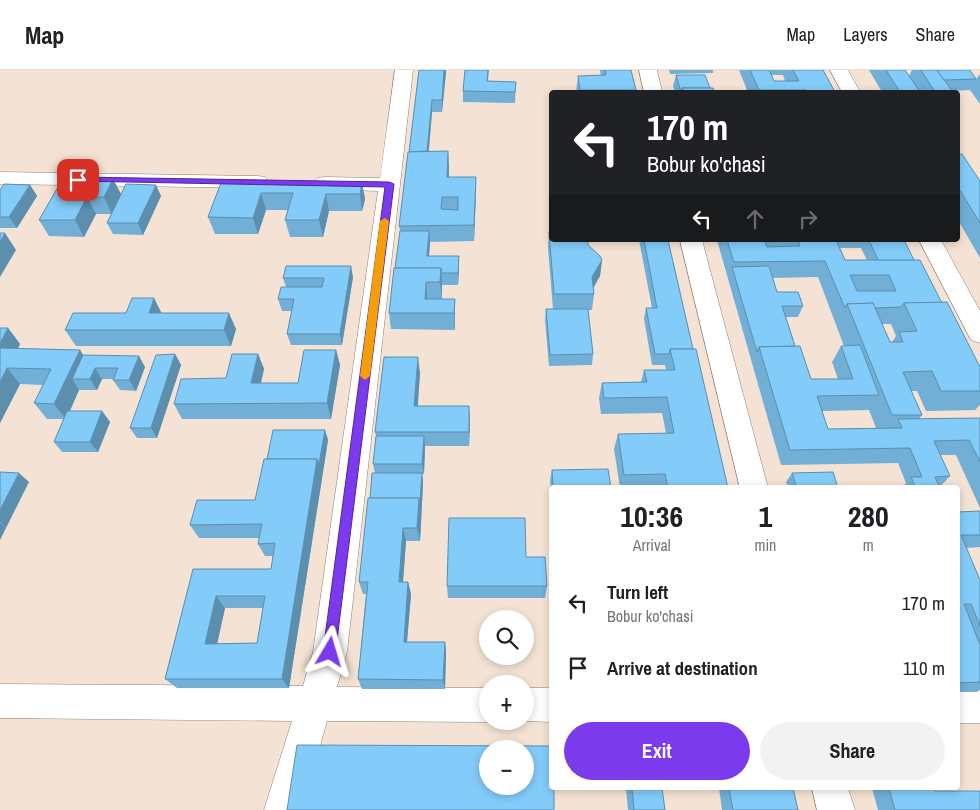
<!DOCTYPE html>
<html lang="en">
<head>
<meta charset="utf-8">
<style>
  body { margin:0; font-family:"Archivo Narrow",sans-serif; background:#f2f2f2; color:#202124; height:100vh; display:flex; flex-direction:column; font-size:19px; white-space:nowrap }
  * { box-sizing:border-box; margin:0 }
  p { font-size:16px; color:#757577 }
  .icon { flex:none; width:28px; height:28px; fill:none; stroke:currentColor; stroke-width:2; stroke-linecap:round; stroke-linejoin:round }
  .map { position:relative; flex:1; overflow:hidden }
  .sheet { position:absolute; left:549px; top:415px; width:411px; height:305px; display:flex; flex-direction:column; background:#fff; border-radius:5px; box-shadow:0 2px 8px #0003 }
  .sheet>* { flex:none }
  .top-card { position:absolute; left:549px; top:20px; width:411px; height:152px; border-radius:5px; box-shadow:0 2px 8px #0003; background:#202124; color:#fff; overflow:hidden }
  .fabs { position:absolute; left:479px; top:540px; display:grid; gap:10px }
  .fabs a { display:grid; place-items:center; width:55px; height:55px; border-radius:50%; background:#fff; box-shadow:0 2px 8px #0003; font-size:25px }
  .pin { position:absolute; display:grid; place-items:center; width:42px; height:42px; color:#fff; margin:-21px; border-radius:10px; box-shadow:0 2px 8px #0006 }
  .me { position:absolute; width:55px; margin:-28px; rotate:7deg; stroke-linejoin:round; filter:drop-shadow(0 0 4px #0008) }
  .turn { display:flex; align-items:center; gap:18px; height:105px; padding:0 15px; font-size:22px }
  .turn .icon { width:65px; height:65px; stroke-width:2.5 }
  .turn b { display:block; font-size:35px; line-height:42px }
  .lanes { display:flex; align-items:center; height:48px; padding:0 15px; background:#0003; justify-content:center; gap:25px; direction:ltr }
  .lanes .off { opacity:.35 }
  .eta { display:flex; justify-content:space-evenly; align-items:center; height:85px; text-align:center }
  .eta b { font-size:30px; font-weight:700; line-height:35px }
  .primary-button { display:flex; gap:10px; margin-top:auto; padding:10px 15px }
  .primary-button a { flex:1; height:58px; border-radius:30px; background:#7c3aed; color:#fff; font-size:20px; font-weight:700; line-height:58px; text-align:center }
  .primary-button a+a { background:#f2f2f2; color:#202124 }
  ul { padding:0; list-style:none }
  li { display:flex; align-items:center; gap:15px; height:65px; padding:0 15px }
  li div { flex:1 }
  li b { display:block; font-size:19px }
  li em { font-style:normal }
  header { display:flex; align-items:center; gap:30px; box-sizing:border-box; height:70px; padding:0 25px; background:#fff; border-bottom:1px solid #e0e0e0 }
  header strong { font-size:24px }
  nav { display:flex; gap:28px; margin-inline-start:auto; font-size:18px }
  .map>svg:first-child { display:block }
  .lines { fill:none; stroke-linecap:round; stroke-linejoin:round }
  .street-casing { stroke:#8e7f71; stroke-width:1 }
  .street { fill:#fff; fill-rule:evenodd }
  .wall { fill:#71afd6; fill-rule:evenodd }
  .shaded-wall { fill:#5c8eae }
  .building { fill:#83cbf9; stroke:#5c8eae; fill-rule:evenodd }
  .route { fill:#7c3aed; stroke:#51269a }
  .slow { fill:#f59e0b }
</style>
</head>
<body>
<header>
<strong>Map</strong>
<nav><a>Map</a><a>Layers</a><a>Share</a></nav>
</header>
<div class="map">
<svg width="980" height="740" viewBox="0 0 980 740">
  <rect width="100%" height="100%" fill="#f4e3d4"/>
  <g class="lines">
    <defs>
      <g id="street">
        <path d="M395,0H413L347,582L337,617L488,618V651H490L488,652L327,651L302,740H264L292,651L0,648V614L303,616L313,582L378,121L324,119L317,118L314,113L317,108L324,107L380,108Z"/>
        <path d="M639,0H657L662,22H644Z"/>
        <path d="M830,0H848L860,22H842Z"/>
        <path d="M0,102L258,106L265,107L268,112L265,117L258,118L0,114Z"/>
        <path d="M680,170H702L768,418H740Z"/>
        <path d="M919,170H941L980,241V273L971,270Z"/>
        <path d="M525,618H551V652L523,651H525Z"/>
        <rect x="958" y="619" width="22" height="34"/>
        <path d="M812,718H848L855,740H817Z"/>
      </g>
    </defs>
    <use href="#street" class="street-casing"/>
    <use href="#street" class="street"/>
  </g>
  <g class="wall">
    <path d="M419,0L446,2L442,42H432L429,81H448L449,98V107H476L474,171L430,172L429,186L459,197L458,215H442V229H455V260L391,259L389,243L395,198L400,161L399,156L409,82Z"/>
    <path d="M465,0H489L488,11L516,12L515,33L463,32V21Z"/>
    <path d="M600,0H631L636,20L635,22H576L578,6H601Z"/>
    <path d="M669,0H713V3L670,4Z"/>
    <path d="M739,0H823L835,22H745L746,20H747ZM772,5H783L785,11H774Z"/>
    <path d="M869,0H905L909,6L912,0H970L976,9L980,4V34L970,20L952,21L953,22H882Z"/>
    <path d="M676,5L710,18L715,22H675L673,16Z"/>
    <path d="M550,62H551V95L549,79Z"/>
    <path d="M958,84L980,111V188L958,150Z"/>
    <path d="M113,109L121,125L161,126L143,165L113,164L107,153L112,144H96L84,167L49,166L39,150Z"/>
    <path d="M222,110L362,113L365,129L362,141H329L323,167H290L285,150L288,140H266L258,164H215L208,147Z"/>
    <path d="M30,115L37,126L17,158H0V120Z"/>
    <path d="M549,162L551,170H621H588V175L602,190L600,206L593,217L594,224L592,240H588L593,284L592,295L549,296L545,250L546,239H553L548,178Z"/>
    <path d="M639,170H668L693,279L728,418H620L614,379L618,364L666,363L662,343L601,344L599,328L602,313L641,312L644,300H666L665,295H652L644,249L646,238H652Z"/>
    <path d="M717,170H904L914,190L942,233L980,297V335L975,340L926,341L917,321H911L922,345L919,349L980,348V438L956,385H940L950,406L940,417V418H902L906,413L898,393L781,395ZM840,178H861L867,190H845ZM818,207L844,276H841L832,292L838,309H811L795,276L786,247H798L803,236L777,222L772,208ZM882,254H891L896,266L892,272H890ZM869,340L876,358L828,359L822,341Z"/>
    <path d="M353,207L342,275H291L287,264L292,241H282L278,229L286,217L283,208Z"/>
    <path d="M162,243L236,259L231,276H76L65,260Z"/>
    <path d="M8,258L20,274L18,279L80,280L83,285L145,297L136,321L120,320L113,310V309H102L97,320H79L70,341H102L110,352L98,382H62L54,372L64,349H47L34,333L43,315L20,314L0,353Z"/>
    <path d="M336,280L340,295L331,349H182L174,334L226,308L258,284L264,299L261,313H298Z"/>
    <path d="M175,284L181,295L157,368H137L130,358Z"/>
    <path d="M420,303L418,336L470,351L469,376H425L424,404H422L423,413L420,471H406L403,512H408L411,524L407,572H445L446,583L445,619H362L358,609L366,524H363L359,512L370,428L375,403L373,394L376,366L375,362Z"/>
    <path d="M325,360L328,370L289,618H177L165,609L193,499H271L273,486H265L258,474L259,468H199L190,455L255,430L267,389ZM225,538H263L257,573H217Z"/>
    <path d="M552,400L611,418H551V421L550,410Z"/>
    <path d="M792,403L838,418H788L786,412Z"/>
    <path d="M980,441V477L966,478L980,510V620L977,622H958V442Z"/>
    <path d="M526,487L547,516L545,528H448L447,516Z"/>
    <path d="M626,718H662L665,740H628Z"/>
    <path d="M719,718H793L798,740H722Z"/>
    <path d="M872,718H934L935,721L980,740H878Z"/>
  </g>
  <g class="shaded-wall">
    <path d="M444,0H446V2L442,42V30Z"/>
    <path d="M432,30V42L427,98L426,87Z"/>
    <path d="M448,81L449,98L448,124L447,107Z"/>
    <path d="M476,107V124L474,171V155Z"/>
    <path d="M113,109L122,126L112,144L104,127Z"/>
    <path d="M362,113L365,129L362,141L360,124Z"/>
    <path d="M30,115L37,126L17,158L9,147Z"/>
    <path d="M156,115L161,126L143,165L138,153Z"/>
    <path d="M261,123L266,140L258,164L253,148Z"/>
    <path d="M326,124L329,141L323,167L319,150Z"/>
    <path d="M87,127L96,144L84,167L75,150Z"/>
    <path d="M429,161L430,172L428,197L427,186Z"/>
    <path d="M5,163L16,180L0,207V172Z"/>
    <path d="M459,186V197L458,215V203Z"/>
    <path d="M602,190L600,206L590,224L592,207Z"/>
    <path d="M351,196L353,207L342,275L340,264Z"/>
    <path d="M441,198L442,215V229L440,212Z"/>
    <path d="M426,212L427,228L426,245L425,229Z"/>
    <path d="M154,228L162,244L149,243Z"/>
    <path d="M455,229V260L454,243Z"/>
    <path d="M229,243L236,259L231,276L224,260Z"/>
    <path d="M8,258L20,274L10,294L0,282V273Z"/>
    <path d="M80,280L90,296L72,309L79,320L66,349L54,334Z"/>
    <path d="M336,280L340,295L331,349L327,333Z"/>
    <path d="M175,284L181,295L157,368L151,358Z"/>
    <path d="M258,284L264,299L257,328L251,313Z"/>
    <path d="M139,286L145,297L136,321L129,310Z"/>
    <path d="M418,287L420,303L416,351L414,336Z"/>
    <path d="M7,298L20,314L0,353V312Z"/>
    <path d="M95,298L102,309L97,320L90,309Z"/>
    <path d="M469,336L470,351L469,376Z"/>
    <path d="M102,341L110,352L98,382L90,372Z"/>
    <path d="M325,360L328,370L289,618L282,609L317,389Z"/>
    <path d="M424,366L425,376L424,404L422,394Z"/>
    <path d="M19,403L29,412L6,458L0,452V440Z"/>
    <path d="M422,403L423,413L420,471L417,458Z"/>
    <path d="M0,452L6,458L0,470Z"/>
    <path d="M403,458L406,471L402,524L399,512Z"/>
    <path d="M408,512L411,524L406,583L404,572Z"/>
    <path d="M216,526L225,538L215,584L205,574Z"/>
    <path d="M445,572L446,583L445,619L443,610Z"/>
  </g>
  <g class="building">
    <path d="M419,0H444L442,30H432L427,81L409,82Z"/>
    <path d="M465,0H488L487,11L516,12L515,22L463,21Z"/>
    <path d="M605,0H631L636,20H580L578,6L606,5Z"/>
    <path d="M750,0H769L774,11H799L793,0H823L835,22H807L806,20H759Z"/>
    <path d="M886,0H905L920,22H935L921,0H937L953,22H900Z"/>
    <path d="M937,0H970L976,9L944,10Z"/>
    <path d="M676,5H705L710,18H682L681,22Z"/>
    <path d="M682,18H713L715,22H684Z"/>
    <path d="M746,20H759V22H747Z"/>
    <path d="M448,81L447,107H476L474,155L399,156L408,82ZM442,127H458V140L441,139Z"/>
    <path d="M958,84H962L980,111V153L958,117Z"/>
    <path d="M63,108L113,109L104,127H87L75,150H39Z"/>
    <path d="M222,110L362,113L360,124H326L319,150H285L293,123H261L253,148L208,147Z"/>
    <path d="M4,114L30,115L9,147H0V120Z"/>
    <path d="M126,114L156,115L138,153H107Z"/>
    <path d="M400,161H429L427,186H459L458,203H442L441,198H395Z"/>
    <path d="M549,162H551V170H588V175L600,186L602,190L592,207L594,224H554Z"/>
    <path d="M0,163H5L0,172Z"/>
    <path d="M644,170H668L693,279H670L669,284H655L646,238H657Z"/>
    <path d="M727,170H764L767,177L800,176L798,170H836L845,190H920L942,233H904L901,237L875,238L873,233L847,234L845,238L825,191L734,192ZM850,205H889L896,221H857Z"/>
    <path d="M869,170H904L914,190H878Z"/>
    <path d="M286,196H351L340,264H287L294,229H278L281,217H322L324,208H283Z"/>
    <path d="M769,196L777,222H798L803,236H782L795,276L759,277L757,282L732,197Z"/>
    <path d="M394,198H441L440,212H426L425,229H455L454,243H389Z"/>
    <path d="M132,228H154L149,243H229L224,260H65L73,243H126Z"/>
    <path d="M947,232L980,297V321H941L932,301L903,302L922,345H892L847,234L873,233L890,272H903L899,262L917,261L904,233Z"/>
    <path d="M546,239H588L593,284L550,285Z"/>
    <path d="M0,258H8L0,273Z"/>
    <path d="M860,275L879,325L817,326L828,359L902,358L898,349L980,348V392L969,370L934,371L950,406L935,407L940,418H916L911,407H922L910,378L790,380L759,277L800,276L811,309H853L841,276Z"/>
    <path d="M0,278L80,280L54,334L34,333L51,299L7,298L0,312Z"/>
    <path d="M670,279H696L728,418H668L665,404L624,405L618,364L674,363L667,327L604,328L602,313L647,312L644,300H675Z"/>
    <path d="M304,280H336L327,333L174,334L181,309L226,308L232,284H258L251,313H298Z"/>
    <path d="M175,284L151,358H130L156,285Z"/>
    <path d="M83,285L139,286L129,310H113L118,298H95L90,309H72Z"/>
    <path d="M384,287H418L414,336H469V362H375Z"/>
    <path d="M67,341H102L90,372H54Z"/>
    <path d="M273,360H325L319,394L317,389H267Z"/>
    <path d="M376,366H424L422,394H373Z"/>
    <path d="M264,389H317L282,609H165L193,499H271L275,473L258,474L262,454L190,455L197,430H255ZM216,526H265L257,573L205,574Z"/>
    <path d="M608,399L611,418H553L552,400Z"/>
    <path d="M0,402L19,403L0,440Z"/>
    <path d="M833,402L838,418H797L792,403Z"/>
    <path d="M372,403H422L420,432L419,428H370Z"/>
    <path d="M368,428H419L417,458H403L399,512H408L404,572H445L443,610L358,609L368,512H359Z"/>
    <path d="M980,441V465H961L980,510V556L971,534H964L980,575V612L958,613V587H959L958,584V442Z"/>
    <path d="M449,448H525L526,487H545L547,516H447Z"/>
    <path d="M297,675L551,676V718H554V740H287ZM488,679H525V716H488Z"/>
    <path d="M632,718H662L665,740H634Z"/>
    <path d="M729,718H793L798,740H733Z"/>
    <path d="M889,718H934L935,721H980V740H895Z"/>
  </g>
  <path class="route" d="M78,107L389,112L394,114L335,586L330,588L325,586L323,582L385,117L75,111V108Z"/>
  <path class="slow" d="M385,148L389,151L370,306L365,310L360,306L380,151Z"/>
</svg>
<div class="fabs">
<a><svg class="icon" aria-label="search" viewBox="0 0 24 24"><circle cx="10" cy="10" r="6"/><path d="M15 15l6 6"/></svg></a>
<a>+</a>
<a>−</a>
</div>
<div class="pin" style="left:78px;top:110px;background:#d93025"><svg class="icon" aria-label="arrive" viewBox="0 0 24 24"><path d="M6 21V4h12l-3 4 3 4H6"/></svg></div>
<svg class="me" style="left:330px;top:582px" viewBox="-20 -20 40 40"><path d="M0-17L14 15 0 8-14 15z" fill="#7c3aed" stroke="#fff" stroke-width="4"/></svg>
<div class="top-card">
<div class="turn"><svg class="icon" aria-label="left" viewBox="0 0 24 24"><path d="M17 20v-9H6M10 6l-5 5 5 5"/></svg><div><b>170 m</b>Bobur ko'chasi</div></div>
<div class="lanes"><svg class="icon" aria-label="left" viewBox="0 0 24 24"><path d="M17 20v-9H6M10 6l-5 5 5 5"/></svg><svg class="icon off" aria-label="ahead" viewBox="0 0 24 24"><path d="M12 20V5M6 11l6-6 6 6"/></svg><svg class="icon off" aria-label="right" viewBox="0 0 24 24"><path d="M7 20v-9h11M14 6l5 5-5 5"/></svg></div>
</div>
<section class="sheet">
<div class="eta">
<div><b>10:36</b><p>Arrival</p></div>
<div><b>1</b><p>min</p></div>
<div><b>280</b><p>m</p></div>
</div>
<ul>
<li><svg class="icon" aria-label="left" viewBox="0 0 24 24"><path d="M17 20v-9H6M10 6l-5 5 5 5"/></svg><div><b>Turn left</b><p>Bobur ko'chasi</p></div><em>170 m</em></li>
<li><svg class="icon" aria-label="arrive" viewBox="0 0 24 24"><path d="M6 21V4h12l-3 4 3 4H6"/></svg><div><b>Arrive at destination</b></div><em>110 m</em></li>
</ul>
<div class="primary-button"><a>Exit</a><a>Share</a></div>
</section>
</div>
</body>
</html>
